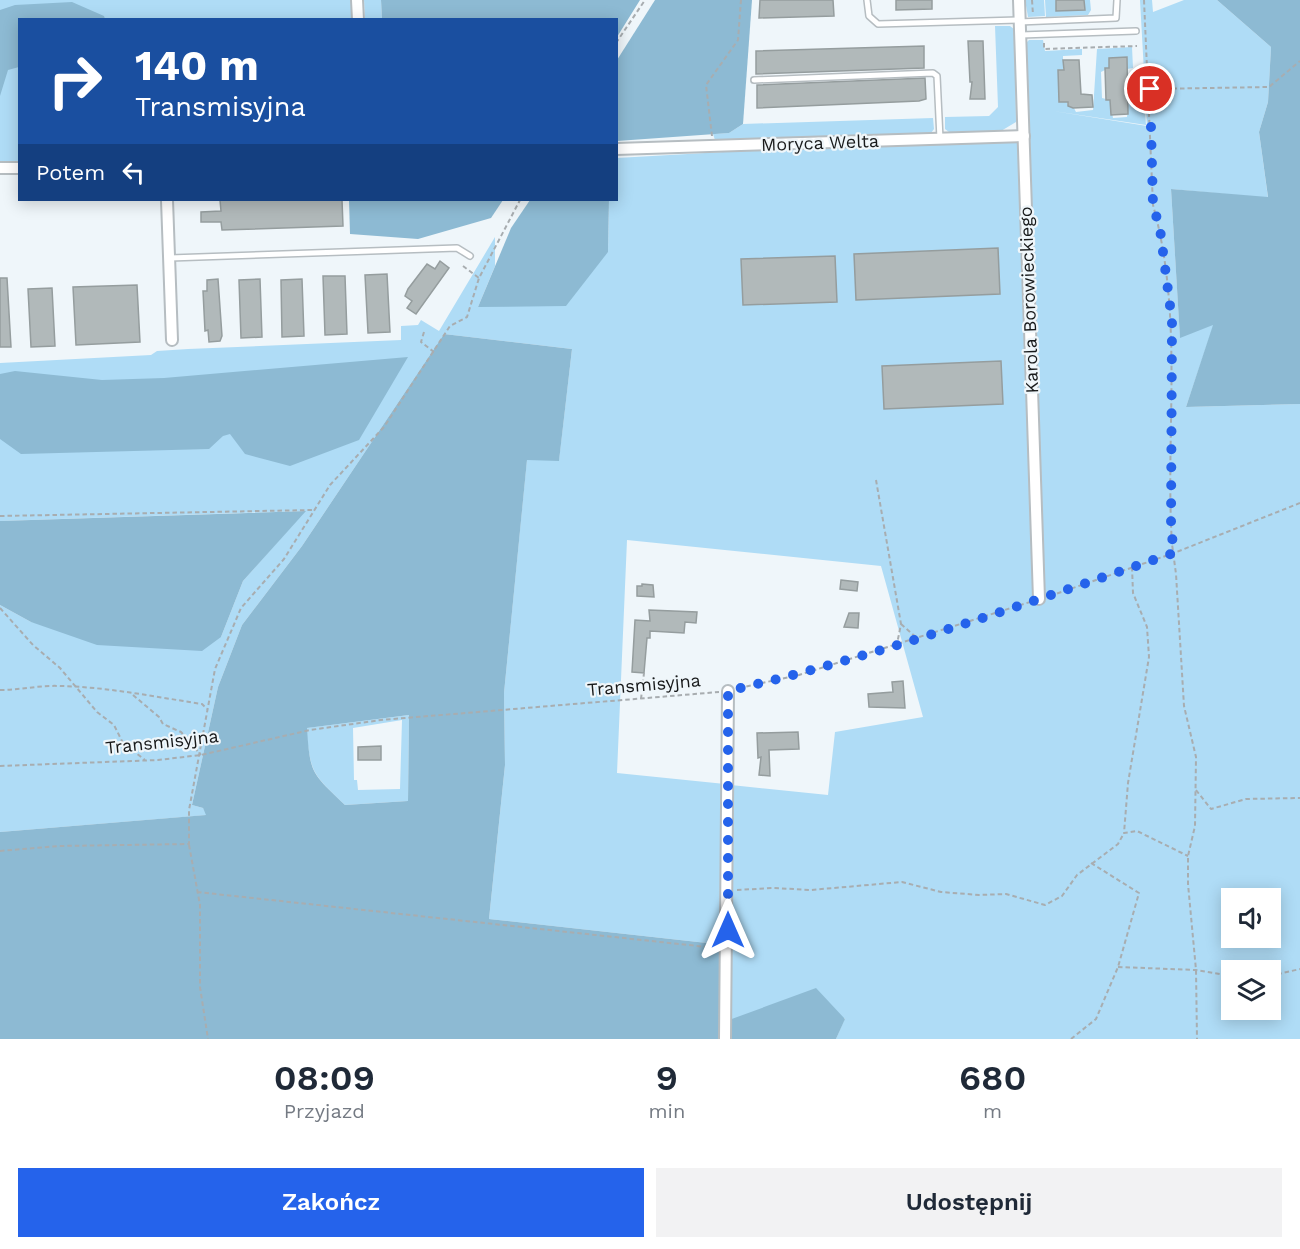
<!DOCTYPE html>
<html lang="pl">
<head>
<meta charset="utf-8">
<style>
  body { margin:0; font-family:"Work Sans",sans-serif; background:#f2f2f3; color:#1f2937; height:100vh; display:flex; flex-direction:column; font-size:22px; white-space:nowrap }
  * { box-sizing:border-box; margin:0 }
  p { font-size:20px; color:#747a83 }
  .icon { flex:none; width:33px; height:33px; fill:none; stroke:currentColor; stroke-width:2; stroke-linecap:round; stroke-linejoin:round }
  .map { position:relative; height:1039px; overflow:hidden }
  .details { display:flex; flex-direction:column; background:#fff; flex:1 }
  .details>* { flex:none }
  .banner { position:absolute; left:18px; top:18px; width:600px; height:183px; border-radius:0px; box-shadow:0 3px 15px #0003; background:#1a4fa0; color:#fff; overflow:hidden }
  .fabs { position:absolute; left:1221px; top:888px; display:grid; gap:12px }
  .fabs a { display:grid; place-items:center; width:60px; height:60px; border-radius:0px; background:#fff; box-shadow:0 3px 15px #0003; font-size:30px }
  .pin { position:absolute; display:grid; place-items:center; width:51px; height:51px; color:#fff; margin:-26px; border:3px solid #fff; border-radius:50%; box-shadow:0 2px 6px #0007 }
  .me { position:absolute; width:66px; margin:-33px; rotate:0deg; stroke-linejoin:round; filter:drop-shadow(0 0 4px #0008) }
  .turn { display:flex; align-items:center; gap:21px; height:126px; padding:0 18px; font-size:27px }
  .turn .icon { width:78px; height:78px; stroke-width:2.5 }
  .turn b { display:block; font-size:42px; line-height:51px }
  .then { display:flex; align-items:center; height:57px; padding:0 18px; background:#0003; gap:12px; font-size:22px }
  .eta { display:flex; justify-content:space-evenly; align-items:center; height:102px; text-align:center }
  .eta b { font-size:36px; font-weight:600; line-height:42px }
  .button { display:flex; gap:12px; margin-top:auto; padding:12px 18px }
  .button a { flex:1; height:69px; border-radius:0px; background:#2563eb; color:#fff; font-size:24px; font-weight:600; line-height:69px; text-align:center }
  .button a+a { background:#f2f2f3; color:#1f2937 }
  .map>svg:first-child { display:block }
  .green { fill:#afdcf6; fill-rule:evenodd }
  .forest { fill:#8dbad3; fill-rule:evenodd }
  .building { fill:#b1b9ba; stroke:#959d9e; stroke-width:1.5 }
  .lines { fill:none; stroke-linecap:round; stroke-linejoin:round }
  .service-casing { stroke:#b6bdc1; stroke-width:8 }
  .minor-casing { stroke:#b6bdc1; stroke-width:14 }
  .path { stroke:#a8adb0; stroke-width:2; stroke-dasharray:4.5 3; stroke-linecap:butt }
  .service { stroke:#fff; stroke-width:5 }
  .minor { stroke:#fff; stroke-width:10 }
  .route { stroke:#2563eb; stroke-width:10; stroke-dasharray:0 18 }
  .labels { text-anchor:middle; stroke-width:4.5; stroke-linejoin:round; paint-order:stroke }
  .street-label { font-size:18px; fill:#17191a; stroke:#eff6fa }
</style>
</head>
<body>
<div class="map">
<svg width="1300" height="1039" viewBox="0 0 1300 1039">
  <rect width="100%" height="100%" fill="#eff6fa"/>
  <g class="green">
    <path d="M0,0H351V19L20,20L19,174H0Z"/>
    <path d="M364,0H381L382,19H365Z"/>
    <path d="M1025,0H1044L1045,16L1028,17Z"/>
    <path d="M1045,0H1056V11L1085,9L1084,0H1090L1091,10L1088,15L1046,17Z"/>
    <path d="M1140,0H1152L1153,12L1184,0H1217L1271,47L1268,102L1259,132L1268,198L1171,189L1180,337L1214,324L1186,407L1300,404V1039H836L845,1018L729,1020L731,785L828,795L835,732L923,717L881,566L627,540L617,773L725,784V945L489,919L505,765L504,693L527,459L559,460L572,349L444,334L302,546L242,625L218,687L192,805L203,808L207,815L0,832V605L31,622L221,637L243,581L305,511L0,521V363L151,355L157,351L188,349L401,340V326L418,325L421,320L439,331L495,237V266L478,307L608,252L609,200H616L617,158L758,150L1029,142L1026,43L1029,40H1043L1045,51L1082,49V55L1063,56V70H1059L1068,106H1073L1076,112L1093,110L1097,49L1132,47L1133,68L1127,69L1126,57L1109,58V68L1101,72L1102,98L1110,100L1113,118L1127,117L1129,99L1144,98L1146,125L1053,111L1147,126ZM1232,898H1270V938H1232ZM1232,970H1270V1010H1232Z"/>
    <path d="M995,26H1010L1015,30L1016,122L1001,131L949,132L945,129V117L989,116L998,107Z"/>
    <path d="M933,118L934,129L931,133L715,140L713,134L729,133L743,124Z"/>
    <path d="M409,715L408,801L345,805C312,773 311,775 306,728ZM402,720L400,789L358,790L357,780H354L353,728Z"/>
  </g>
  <g class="forest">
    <path d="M381,0H640L617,37L616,20L382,19Z"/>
    <path d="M655,0H752L743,124L729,133L617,141V60Z"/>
    <path d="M1217,0H1300V404L1186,407L1213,325L1180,338L1171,189L1268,197L1259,132L1268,102L1271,47Z"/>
    <path d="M72,2L104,16L105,19L20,20L19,67L8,70L0,96V10L15,5Z"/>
    <path d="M349,200H503L491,218L418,239L350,234Z"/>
    <path d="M530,200H609L608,252L566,306L478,307L511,228Z"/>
    <path d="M444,334L572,349L559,461L527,460L504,693L505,765L489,919L725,945L722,1039H0V832L206,815L203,808L192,805L218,687L242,625L302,546ZM409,715L408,801L345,805C312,773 310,775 307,728Z"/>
    <path d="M408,357L359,440L290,466L245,454L230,434L223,436L209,449L21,454L0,439V374L15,371L102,380L164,378Z"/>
    <path d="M306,511L243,581L221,637L202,651L97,645L31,622L0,605V521Z"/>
    <path d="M816,988L845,1019L836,1039H728L729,1020Z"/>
  </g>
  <g class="building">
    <path d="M760,0H833L834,16L759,18Z"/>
    <path d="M896,0H932V9L896,10Z"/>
    <path d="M1056,0H1084L1085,10L1056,11Z"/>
    <path d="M968,41H983L985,99H970L972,82H970Z"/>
    <path d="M924,46V68L756,74V51Z"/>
    <path d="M1127,57L1128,114L1111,115L1110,100H1106L1105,68H1109V58Z"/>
    <path d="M1063,60H1079L1081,94L1092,95L1093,107L1073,108L1068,106V102H1059L1058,70H1064Z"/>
    <path d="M925,78L926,99L919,101L757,108V85Z"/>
    <path d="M220,200H342L343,226L222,230L221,222H201V212L221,211Z"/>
    <path d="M998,248L1000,294L856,300L854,254Z"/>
    <path d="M835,256L837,302L743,305L741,259Z"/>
    <path d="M440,261L449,268L416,314L407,308L412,301L405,296L408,289L427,264L435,269Z"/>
    <path d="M387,274L390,332L368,333L365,275Z"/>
    <path d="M323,276H345L347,334L325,335Z"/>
    <path d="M0,278H7L11,347H0Z"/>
    <path d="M218,279L222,336L220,341L209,342L208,330L205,331L203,291H207V280Z"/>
    <path d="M260,279L262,337L241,338L239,280Z"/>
    <path d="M302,279L304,336L282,337L281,280Z"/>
    <path d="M137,285L140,342L76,345L73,287Z"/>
    <path d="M52,288L55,346L31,347L28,289Z"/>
    <path d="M1001,361L1003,404L884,409L882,366Z"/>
    <path d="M841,580L858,582L857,591L840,589Z"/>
    <path d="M642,584L653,585L654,597L637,596V586H642Z"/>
    <path d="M649,610L697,612L696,623L685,622L684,633L650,631V638H647L644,673L632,672L635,620L650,621Z"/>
    <path d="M849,613H859L858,628L844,627Z"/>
    <path d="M903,681L905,708L869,707L868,694L893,692L892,682Z"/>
    <path d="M798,732L799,749L769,750L770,776L759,775L761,757L758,758L757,733Z"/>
    <path d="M381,746V760H358V747Z"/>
  </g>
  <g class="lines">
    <defs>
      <g id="service">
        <path d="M867,0L869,16L878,24L1019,20"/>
        <path d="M1019,22L1116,18L1117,0"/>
        <path d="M1021,35L1136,31"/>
        <path d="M754,80L933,73L937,76L940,139"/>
        <path d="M170,258L457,248L470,256"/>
      </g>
      <g id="minor">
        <path d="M357,0L358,20"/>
        <path d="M1019,0L1039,599"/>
        <path d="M616,149L1024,136"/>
        <path d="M0,168H20"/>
        <path d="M167,200L172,340"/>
        <path d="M725,1039L728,691"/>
      </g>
    </defs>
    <use href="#service" class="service-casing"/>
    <use href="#minor" class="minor-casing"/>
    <g class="path">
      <path d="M1032,0L1033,15"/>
      <path d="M1144,0L1153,205C1184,317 1165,431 1172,544L1176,574L1184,706L1196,757L1195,826L1188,856V884L1196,970L1197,1039"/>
      <path d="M616,43L645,0"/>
      <path d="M1044,43V49L1137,46"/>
      <path d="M1150,89L1269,87L1300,61"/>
      <path d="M712,136L706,85L738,40L741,0"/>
      <path d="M463,266L479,278"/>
      <path d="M424,332L421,342L434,352"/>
      <path d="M876,480L901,624L897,644"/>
      <path d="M0,516L312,510"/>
      <path d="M1132,567L1133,593L1147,627L1149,657L1128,783L1124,833L1137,831L1188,856"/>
      <path d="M1050,596L1174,553L1300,503"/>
      <path d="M0,608L33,645L60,668L97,712L114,725L123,743L145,760"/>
      <path d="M901,624L917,638"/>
      <path d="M739,688L799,675L1030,602"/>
      <path d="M0,690C20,690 40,685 60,686C108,687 156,697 202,704L207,709"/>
      <path d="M133,695L159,717L163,724L181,732L201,755"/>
      <path d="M641,699L644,673"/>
      <path d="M0,766L158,760L201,755L310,730L381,720L719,692"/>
      <path d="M1196,790L1211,809L1246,799L1300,798"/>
      <path d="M189,845L200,905V987L208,1039"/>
      <path d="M0,851L59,846L189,844V810L215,669L241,608L284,559L330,485L384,427L450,326L467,317L479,278L520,200"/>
      <path d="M737,890L773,888L811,890L902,882L941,892L979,895L1006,894L1045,905L1062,896L1077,875L1118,844L1124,833"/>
      <path d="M197,892L716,948"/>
      <path d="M1118,967L1196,970L1232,976"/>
      <path d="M1270,976L1300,969"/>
      <path d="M1071,1039L1096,1019L1118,967L1139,893L1091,863"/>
    </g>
    <use href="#service" class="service"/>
    <use href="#minor" class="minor"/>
  </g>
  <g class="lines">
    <path class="route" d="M728,930V691C880,656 1027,603 1174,553L1171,528L1172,321L1160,229L1153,205L1150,89"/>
  </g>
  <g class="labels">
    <g class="street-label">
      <text transform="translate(820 143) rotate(-2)" y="6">Moryca Welta</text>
      <text transform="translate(1029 300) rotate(-92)" y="6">Karola Borowieckiego</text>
      <text transform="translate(644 685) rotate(-5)" y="6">Transmisyjna</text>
      <text transform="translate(162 742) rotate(-6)" y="6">Transmisyjna</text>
    </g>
  </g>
</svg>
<div class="fabs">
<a><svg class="icon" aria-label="sound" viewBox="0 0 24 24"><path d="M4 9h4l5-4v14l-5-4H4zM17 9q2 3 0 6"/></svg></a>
<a><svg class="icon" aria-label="layers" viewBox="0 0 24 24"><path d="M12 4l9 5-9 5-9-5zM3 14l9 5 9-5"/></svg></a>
</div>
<div class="pin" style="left:1150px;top:89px;background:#d93025"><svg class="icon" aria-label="arrive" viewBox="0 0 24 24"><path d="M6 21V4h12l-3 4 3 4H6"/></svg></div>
<svg class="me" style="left:728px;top:930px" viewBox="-20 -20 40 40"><path d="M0-17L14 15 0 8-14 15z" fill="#2563eb" stroke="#fff" stroke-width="4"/></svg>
<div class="banner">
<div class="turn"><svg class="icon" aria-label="right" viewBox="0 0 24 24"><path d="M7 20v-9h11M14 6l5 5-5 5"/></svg><div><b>140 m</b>Transmisyjna</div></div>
<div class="then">Potem<svg class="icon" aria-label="left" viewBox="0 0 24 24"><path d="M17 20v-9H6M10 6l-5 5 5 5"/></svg></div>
</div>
</div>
<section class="details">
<div class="eta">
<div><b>08:09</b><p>Przyjazd</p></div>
<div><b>9</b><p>min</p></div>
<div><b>680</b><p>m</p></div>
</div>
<div class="button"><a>Zakończ</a><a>Udostępnij</a></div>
</section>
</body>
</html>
